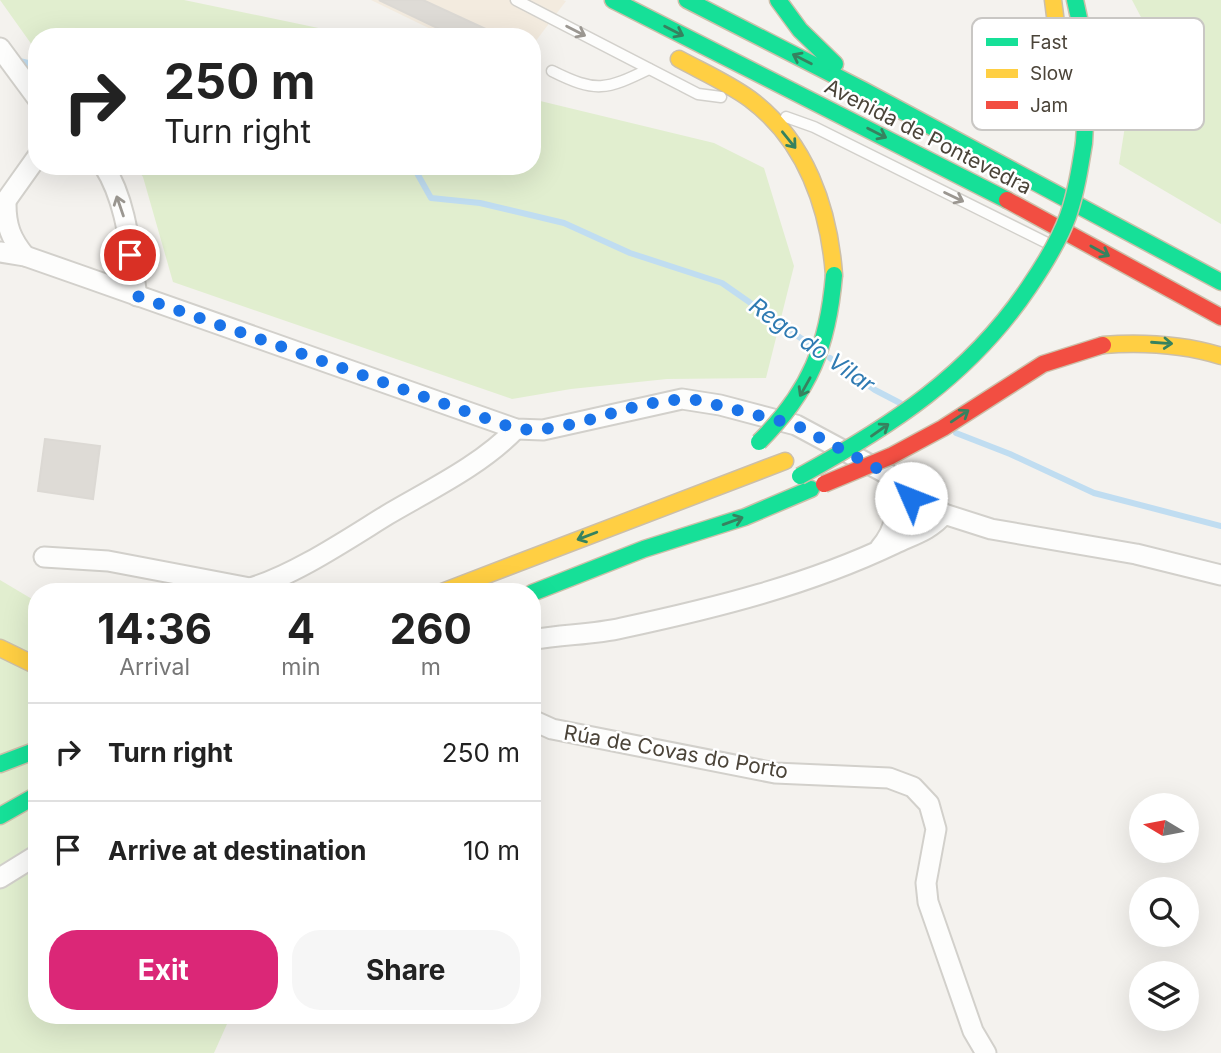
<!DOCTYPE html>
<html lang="en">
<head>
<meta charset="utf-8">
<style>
  body { margin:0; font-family:Inter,sans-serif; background:#f6f6f6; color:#222; height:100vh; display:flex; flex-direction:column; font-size:26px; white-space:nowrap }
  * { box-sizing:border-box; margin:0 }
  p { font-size:23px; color:#767676 }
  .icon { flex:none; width:38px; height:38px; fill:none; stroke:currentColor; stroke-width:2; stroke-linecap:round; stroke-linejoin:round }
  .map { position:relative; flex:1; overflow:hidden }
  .details { position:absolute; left:28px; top:583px; width:513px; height:441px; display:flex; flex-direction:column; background:#fff; border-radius:28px; box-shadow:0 7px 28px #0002 }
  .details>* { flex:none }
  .guide { position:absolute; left:28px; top:28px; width:513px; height:147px; border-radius:28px; box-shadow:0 7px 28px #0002; background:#fff; color:#222; overflow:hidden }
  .needle { width:46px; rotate:280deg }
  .buttons { position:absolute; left:1129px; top:793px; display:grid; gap:14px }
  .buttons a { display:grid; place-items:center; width:70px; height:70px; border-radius:50%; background:#fff; box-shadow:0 7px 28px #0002; font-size:35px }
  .pin { position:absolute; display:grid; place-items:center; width:60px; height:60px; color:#fff; margin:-30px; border:4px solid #fff; border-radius:50%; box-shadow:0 2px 7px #0007 }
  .me { position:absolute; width:77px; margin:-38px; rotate:314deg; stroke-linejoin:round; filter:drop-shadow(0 0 5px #0008) }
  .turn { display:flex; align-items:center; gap:24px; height:147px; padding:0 21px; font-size:32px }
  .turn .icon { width:91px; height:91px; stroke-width:2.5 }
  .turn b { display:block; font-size:49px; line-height:60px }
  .eta { display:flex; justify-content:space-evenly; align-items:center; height:119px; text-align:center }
  .eta b { font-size:42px; font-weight:700; line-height:49px }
  .button { display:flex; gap:14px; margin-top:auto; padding:14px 21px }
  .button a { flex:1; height:80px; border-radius:28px; background:#db2777; color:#fff; font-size:28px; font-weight:700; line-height:80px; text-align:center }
  .button a+a { background:#f6f6f6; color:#222 }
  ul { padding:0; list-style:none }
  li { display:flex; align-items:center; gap:21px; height:98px; padding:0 21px; border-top:2px solid #e0e0e0 }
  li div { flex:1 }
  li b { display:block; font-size:26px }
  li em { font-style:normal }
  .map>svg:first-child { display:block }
  .commercial { fill:#f3ebdf }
  .green { fill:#e1eecf }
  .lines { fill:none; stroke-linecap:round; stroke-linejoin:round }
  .stream { stroke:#c0ddf1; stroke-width:6 }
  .building { fill:#dedbd6; stroke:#dcd9d4; stroke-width:2 }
  .lane-casing { stroke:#d2d0cb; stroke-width:13 }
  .street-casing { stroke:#d2d0cb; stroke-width:23 }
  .fast-casing { stroke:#ccbfa9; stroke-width:19 }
  .slow-casing { stroke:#ccbfa9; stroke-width:19 }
  .jam-casing { stroke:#ccbfa9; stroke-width:19 }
  .lane { stroke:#fdfdfc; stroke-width:10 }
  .street { stroke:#fdfdfc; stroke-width:19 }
  .fast { stroke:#16e098; stroke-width:16 }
  .slow { stroke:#ffcf43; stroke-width:16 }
  .jam { stroke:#f24e42; stroke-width:16 }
  .fast-bridge-casing { stroke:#ccbfa9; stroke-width:19; stroke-linecap:butt }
  .jam-bridge-casing { stroke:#ccbfa9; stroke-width:19; stroke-linecap:butt }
  .fast-bridge { stroke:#16e098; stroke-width:16 }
  .jam-bridge { stroke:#f24e42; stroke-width:16 }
  .oneway { stroke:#9b9791 }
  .oneway2 { stroke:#36825f }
  .route { stroke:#1a73e8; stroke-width:12; stroke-dasharray:0 21.6 }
  .labels { text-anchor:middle; stroke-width:5; stroke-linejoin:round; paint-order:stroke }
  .street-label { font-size:21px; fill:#4b4439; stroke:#fff }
  .water-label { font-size:23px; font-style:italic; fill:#2e7ab2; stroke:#fff }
  .key { fill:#fff; stroke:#c9c7c4; stroke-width:2 }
  .key-label { font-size:19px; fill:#4b4439 }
</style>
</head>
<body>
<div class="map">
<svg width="1221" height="1053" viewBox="0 0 1221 1053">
  <rect width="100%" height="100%" fill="#f4f2ee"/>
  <path class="commercial" d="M371,0H563L566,1L532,46V37H447Z"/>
  <g class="green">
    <path d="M0,0H184L328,30L348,37H37V52Z"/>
    <path d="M1132,0H1221V224L1119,164L1142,19Z"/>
    <path d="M532,99L714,143L764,168L794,266L766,378L667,379L571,389L512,399L173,282L143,177L135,166H532Z"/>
    <path d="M0,580L37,602V1015H231L214,1053H0Z"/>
  </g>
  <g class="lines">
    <g class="stream">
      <path d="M15,60L37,65"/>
      <path d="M413,166L431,198L480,203L564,223L630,253L722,283L812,346"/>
      <path d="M830,358L875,390L900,403"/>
      <path d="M956,433L1010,454L1094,493L1221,526"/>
    </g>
  </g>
  <g class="building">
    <path d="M379,0H423L503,37H456Z"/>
    <path d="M45,439L100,446L93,499L38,491Z"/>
  </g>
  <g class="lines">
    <defs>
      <g id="lane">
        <path d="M516,0L698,94L721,97"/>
        <path d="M552,71C596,93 606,90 649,69"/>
        <path d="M786,117L814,127L1049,244"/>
      </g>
      <g id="street">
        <path d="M0,48L37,98"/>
        <path d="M104,166C128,204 130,253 137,296"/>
        <path d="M6,204C6,226 11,239 25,256"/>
        <path d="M0,209L37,157"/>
        <path d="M0,252L25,256L85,277L516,429L543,430L682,399L720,405L796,425L891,476L911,498L944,514L991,529L1136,554L1221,575"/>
        <path d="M880,548C901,523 895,507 891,476"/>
        <path d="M44,557L108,561L250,588C293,576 348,539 387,515C431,489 480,466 516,429"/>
        <path d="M532,640C562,634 592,635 622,628C715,608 808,585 894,544C912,535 930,531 944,514"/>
        <path d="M532,720L552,729L775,773L889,778L913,787L929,804L936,829L926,883L928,902L973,1031L986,1053"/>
        <path d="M0,878L37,855"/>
      </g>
      <g id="fast">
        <path d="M613,0L1007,200"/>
        <path d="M687,0L863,90L1221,282"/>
        <path d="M778,0L800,30L835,64"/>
        <path d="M1075,0C1087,48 1087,94 1084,143"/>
        <path d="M532,593L644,549L745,517L811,489"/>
        <path d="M0,764L37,750"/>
        <path d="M0,816L37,795"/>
      </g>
      <g id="slow">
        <path d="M1053,0L1065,94"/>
        <path d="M679,59C703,72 728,83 750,99C806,141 829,208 834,275"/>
        <path d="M1103,345C1144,342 1182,344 1221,356"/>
        <path d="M442,592L785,461"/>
        <path d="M0,648L37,666"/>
      </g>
      <path id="jam" d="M1007,200L1221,317"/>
    </defs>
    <use href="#lane" class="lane-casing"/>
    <use href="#street" class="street-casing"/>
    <use href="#fast" class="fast-casing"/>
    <use href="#slow" class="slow-casing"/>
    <use href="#jam" class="jam-casing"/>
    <use href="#lane" class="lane"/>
    <use href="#street" class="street"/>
    <use href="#fast" class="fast"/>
    <use href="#slow" class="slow"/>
    <use href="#jam" class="jam"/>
    <defs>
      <g id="fast-bridge">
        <path d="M759,442C810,391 828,346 834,275"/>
        <path d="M800,476C891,426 970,375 1029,287C1044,265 1059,241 1068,216C1076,193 1080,168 1084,143"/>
      </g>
      <path id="jam-bridge" d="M824,484L891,456L943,428L1043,364L1103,345"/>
    </defs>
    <use href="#fast-bridge" class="fast-bridge-casing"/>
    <use href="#jam-bridge" class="jam-bridge-casing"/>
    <use href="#fast-bridge" class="fast-bridge"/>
    <use href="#jam-bridge" class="jam-bridge"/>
  </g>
  <defs><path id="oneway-shaft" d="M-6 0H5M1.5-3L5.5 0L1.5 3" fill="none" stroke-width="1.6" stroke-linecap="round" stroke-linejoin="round" transform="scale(1.75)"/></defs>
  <g class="oneway">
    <use href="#oneway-shaft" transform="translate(576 31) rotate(27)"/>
    <use href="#oneway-shaft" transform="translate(954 197) rotate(26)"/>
    <use href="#oneway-shaft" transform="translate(120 206) rotate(-109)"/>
  </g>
  <g class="oneway2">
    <use href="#oneway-shaft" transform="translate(674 31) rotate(27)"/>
    <use href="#oneway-shaft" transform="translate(802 59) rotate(-153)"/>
    <use href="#oneway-shaft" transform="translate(877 133) rotate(27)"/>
    <use href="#oneway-shaft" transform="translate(789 140) rotate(51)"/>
    <use href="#oneway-shaft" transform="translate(1100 251) rotate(29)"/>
    <use href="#oneway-shaft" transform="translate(1162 343) rotate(4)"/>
    <use href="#oneway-shaft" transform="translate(805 387) rotate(119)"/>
    <use href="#oneway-shaft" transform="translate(960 416) rotate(-34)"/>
    <use href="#oneway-shaft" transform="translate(880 430) rotate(-35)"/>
    <use href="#oneway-shaft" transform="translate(733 521) rotate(-20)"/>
    <use href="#oneway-shaft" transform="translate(587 536) rotate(159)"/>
  </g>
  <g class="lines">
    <path class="route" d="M130,255L137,296L516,429C577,435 635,395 697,400L796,425L891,476L911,498"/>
  </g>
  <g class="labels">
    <g class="street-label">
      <text transform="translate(928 137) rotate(27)" y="7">Avenida de Pontevedra</text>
      <text transform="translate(676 752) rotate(10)" y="7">Rúa de Covas do Porto</text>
    </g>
    <g class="water-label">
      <text transform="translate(812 345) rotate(35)" y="8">Rego do Vilar</text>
    </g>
  </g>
  <rect x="972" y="18" width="232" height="112" rx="10" class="key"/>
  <rect x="986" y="38" width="32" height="8" fill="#16e098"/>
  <rect x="986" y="69" width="32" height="9" fill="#ffcf43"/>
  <rect x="986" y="101" width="32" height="8" fill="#f24e42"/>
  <g class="key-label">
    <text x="1030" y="49">Fast</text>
    <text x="1030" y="80">Slow</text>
    <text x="1030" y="112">Jam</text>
  </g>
</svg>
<div class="buttons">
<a><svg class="needle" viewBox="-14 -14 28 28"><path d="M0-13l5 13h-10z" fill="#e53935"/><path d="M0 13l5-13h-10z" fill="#767676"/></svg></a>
<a><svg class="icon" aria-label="search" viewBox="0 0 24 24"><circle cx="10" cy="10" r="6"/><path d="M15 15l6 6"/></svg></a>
<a><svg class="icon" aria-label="layers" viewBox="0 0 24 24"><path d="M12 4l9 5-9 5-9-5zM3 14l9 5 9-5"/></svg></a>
</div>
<div class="pin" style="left:130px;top:255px;background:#d93025"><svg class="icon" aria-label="arrive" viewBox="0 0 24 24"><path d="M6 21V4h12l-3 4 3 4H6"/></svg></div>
<svg class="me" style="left:911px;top:498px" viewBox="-20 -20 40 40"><circle r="19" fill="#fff"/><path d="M0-13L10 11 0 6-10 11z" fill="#1a73e8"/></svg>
<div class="guide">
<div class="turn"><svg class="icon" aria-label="right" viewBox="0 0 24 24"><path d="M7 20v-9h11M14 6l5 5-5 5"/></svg><div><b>250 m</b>Turn right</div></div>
</div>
<section class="details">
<div class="eta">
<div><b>14:36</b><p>Arrival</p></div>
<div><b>4</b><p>min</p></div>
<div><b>260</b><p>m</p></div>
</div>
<ul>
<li><svg class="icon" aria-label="right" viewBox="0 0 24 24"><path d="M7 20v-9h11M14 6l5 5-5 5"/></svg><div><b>Turn right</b></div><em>250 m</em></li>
<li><svg class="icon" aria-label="arrive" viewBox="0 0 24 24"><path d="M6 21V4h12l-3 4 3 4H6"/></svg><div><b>Arrive at destination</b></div><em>10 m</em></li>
</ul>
<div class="button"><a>Exit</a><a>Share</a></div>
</section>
</div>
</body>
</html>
